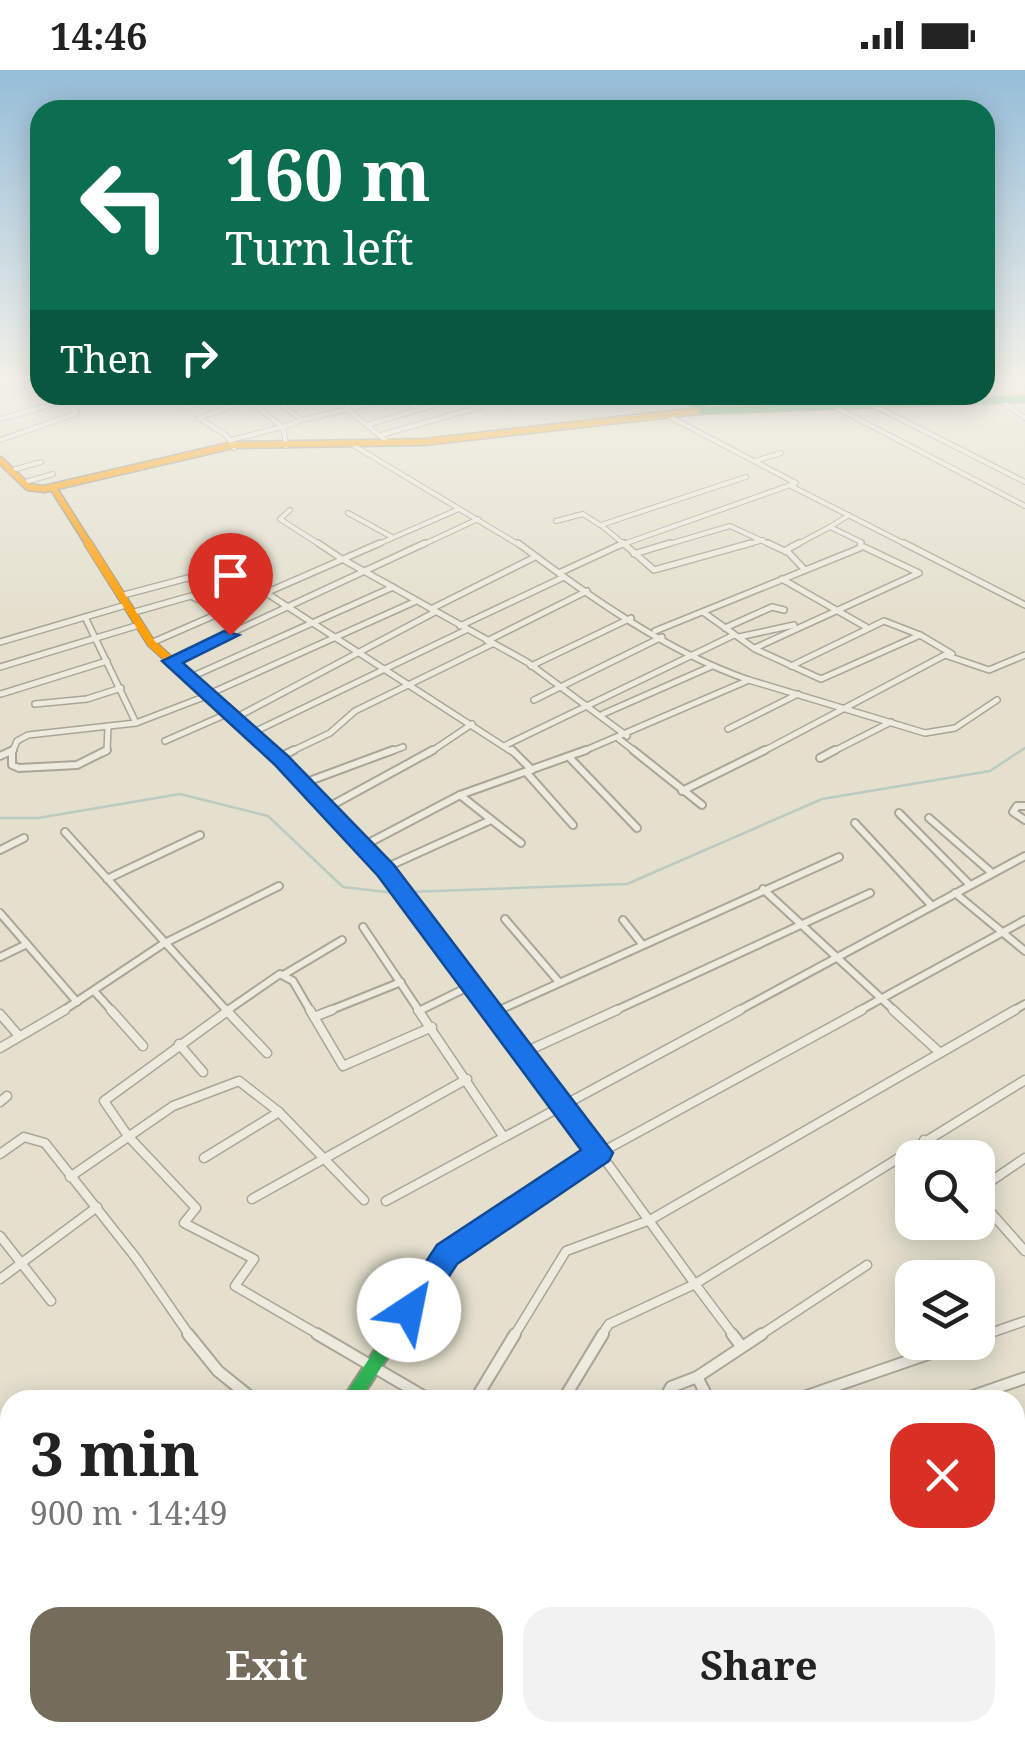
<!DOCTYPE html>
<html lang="en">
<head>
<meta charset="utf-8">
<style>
  body { margin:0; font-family:"Noto Serif",serif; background:#f2f2f2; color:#222; height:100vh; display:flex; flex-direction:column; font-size:38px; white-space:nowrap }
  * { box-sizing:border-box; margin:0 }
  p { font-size:32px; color:#767676 }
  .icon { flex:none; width:55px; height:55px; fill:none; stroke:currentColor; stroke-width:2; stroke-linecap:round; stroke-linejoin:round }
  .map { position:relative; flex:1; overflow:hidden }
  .drawer { position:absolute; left:0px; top:1320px; width:1025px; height:352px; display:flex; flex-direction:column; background:#fff; border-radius:30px 30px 0 0; box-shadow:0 5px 25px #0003 }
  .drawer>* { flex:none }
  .hud { position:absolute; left:30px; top:30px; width:965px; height:305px; border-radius:30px; box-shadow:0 5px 25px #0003; background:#0b6e4f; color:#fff; overflow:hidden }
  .fabs { position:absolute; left:895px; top:1070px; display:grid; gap:20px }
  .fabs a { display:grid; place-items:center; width:100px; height:100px; border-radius:20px; background:#fff; box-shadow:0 5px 25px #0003; font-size:50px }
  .pin { position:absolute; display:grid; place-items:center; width:85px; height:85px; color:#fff; margin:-102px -42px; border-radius:50% 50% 50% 0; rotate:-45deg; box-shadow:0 0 10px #0007 }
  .pin .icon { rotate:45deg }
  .me { position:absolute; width:110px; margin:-55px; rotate:34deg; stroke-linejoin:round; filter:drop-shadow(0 0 8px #0008) }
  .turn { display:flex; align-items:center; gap:35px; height:210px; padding:0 30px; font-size:45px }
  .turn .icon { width:130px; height:130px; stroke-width:2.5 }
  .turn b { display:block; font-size:70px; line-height:85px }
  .then { display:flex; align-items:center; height:95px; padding:0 30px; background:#0003; gap:20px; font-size:38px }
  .round { display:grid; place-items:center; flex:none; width:105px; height:105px; border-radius:30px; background:#f2f2f2 }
  .head { display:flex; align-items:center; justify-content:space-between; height:170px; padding:0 30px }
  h1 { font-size:60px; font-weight:700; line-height:75px }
  .cta { display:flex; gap:20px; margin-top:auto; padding:20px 30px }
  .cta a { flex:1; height:115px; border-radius:30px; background:#756c5c; color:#fff; font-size:40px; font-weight:700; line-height:115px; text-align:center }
  .cta a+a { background:#f2f2f2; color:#222 }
  .status { display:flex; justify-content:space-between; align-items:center; height:70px; padding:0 50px; background:#fff; direction:ltr }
  .status svg { height:28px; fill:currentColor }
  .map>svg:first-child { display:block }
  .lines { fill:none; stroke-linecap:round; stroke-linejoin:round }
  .stream { stroke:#bacbc1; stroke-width:2.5 }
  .street-far4-casing { stroke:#aaa597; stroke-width:6 }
  .street-far3-casing { stroke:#aaa597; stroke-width:8 }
  .street-far2-casing { stroke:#aaa597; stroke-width:10 }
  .street-far1-casing { stroke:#aaa597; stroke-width:11 }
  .street-casing { stroke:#aaa597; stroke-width:14 }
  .fast-far3-casing { stroke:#9a9487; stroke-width:9 }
  .fast-far2-casing { stroke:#9a9487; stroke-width:14 }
  .fast-far1-casing { stroke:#9a9487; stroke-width:16 }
  .fast-casing { stroke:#9a9487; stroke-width:19 }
  .slow-far3-casing { stroke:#9a9487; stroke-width:9 }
  .slow-far2-casing { stroke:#9a9487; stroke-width:10 }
  .slow-far1-casing { stroke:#9a9487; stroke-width:14 }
  .slow-casing { stroke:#9a9487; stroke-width:19 }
  .street-far4 { stroke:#edeae0; stroke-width:4 }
  .street-far3 { stroke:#edeae0; stroke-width:5 }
  .street-far2 { stroke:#edeae0; stroke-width:6 }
  .street-far1 { stroke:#edeae0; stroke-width:8 }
  .street { stroke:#edeae0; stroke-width:10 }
  .fast-far3 { stroke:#30b455; stroke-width:6 }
  .fast-far2 { stroke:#30b455; stroke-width:10 }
  .fast-far1 { stroke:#30b455; stroke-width:12 }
  .fast { stroke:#30b455; stroke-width:15 }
  .slow-far3 { stroke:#ff9f0a; stroke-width:6 }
  .slow-far2 { stroke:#ff9f0a; stroke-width:8 }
  .slow-far1 { stroke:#ff9f0a; stroke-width:10 }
  .slow { stroke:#ff9f0a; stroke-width:15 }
  .route { fill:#1a73e8; stroke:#114b97; stroke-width:2.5 }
</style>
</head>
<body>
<div class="status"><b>14:46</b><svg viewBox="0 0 49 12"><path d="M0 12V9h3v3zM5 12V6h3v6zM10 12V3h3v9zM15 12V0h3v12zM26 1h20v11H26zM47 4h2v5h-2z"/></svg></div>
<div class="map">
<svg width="1025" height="1671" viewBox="0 0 1025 1671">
  <rect width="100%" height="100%" fill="#e5e0ce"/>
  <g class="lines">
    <g class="stream">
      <path d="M0,748H38L180,724L268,746L343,817L395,823"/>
      <path d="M408,822L627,814L822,729L990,701L1025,678"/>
    </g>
    <defs>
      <g id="street-far4">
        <path d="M0,324L40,312"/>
        <path d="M268,325L302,350L283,357L286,376"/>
        <path d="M350,325L347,339L389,373"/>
        <path d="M396,326L420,339"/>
        <path d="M249,330L282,357"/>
        <path d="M1003,332L1025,348"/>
        <path d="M69,334L86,329"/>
        <path d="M873,335L1025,412"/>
        <path d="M835,337L1025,436"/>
        <path d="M183,338L221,325"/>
        <path d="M0,349L64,331"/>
        <path d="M302,350L398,327"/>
        <path d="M367,355L468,325"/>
        <path d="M381,365L480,337"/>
        <path d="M0,370L77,343L59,325"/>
        <path d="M231,370L282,357"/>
        <path d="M348,372L521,476"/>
        <path d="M234,378L227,366L199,348L261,325"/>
        <path d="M755,391L781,383"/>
        <path d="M9,401L41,392"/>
        <path d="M22,413L53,404"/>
        <path d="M791,416L909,476"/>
        <path d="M290,440L280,449L322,476"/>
        <path d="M348,443L392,467"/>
        <path d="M849,445L830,457L861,472L860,476"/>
        <path d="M556,451L583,444L600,455"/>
        <path d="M374,476L459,439"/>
        <path d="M420,476L478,449"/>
        <path d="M618,476L796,413L670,347"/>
        <path d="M626,476L601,455L746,407"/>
        <path d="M662,476L730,456L773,476"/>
        <path d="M742,476L763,470"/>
        <path d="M794,476L830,457"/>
      </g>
      <g id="street-far3">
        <path d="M318,473L342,489"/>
        <path d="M518,473C587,525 667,582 749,610L579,683"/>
        <path d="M623,473L654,500L751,473"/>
        <path d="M768,473L789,483L805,500"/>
        <path d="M904,473L1025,535"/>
        <path d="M786,480L799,473"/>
        <path d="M634,484L670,473"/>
        <path d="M344,490L527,592L627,666"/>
        <path d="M559,503L624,473"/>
        <path d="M782,509L866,557"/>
        <path d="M120,526L214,501L234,502L514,683"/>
        <path d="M431,539L535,487"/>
        <path d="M703,542L755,579L821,609L920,565L952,584"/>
        <path d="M131,543L191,526L224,541"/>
        <path d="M85,547L136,653"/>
        <path d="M460,556L564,507"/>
        <path d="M725,558L772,537L784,540"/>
        <path d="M655,561L860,478L861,473"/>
        <path d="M739,567L794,555"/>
        <path d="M487,571L587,521"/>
        <path d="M0,572L126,535"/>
        <path d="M151,573L380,473"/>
        <path d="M755,578L919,503L862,476"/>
        <path d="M171,591L425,473"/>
        <path d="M531,596L631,548"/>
        <path d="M791,596L884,551L920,565"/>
        <path d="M0,597L139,555"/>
        <path d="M191,607L393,517"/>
        <path d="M749,610L925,663L955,658L997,630"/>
        <path d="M1,624L107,591"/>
        <path d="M209,624L414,532"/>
        <path d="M534,630L662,567"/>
        <path d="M35,634L87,629L121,618"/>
        <path d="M603,644L712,596"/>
        <path d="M235,648L435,542"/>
        <path d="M728,659L798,624"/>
        <path d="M252,663L466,560"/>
        <path d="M619,669L637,683"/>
        <path d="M165,671L229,643"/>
        <path d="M506,675L734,565"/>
        <path d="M12,683L17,671L28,665L136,653L209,625"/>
        <path d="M103,683L107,681L108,656"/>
        <path d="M288,683L330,663L355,641L492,574"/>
        <path d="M387,683L403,677"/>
        <path d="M429,683L472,654"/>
        <path d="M760,683L945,585L989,600L1025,585"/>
        <path d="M830,683L891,652"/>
      </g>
      <g id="street-far2">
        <path d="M512,680L532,700"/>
        <path d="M633,680L702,735"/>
        <path d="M12,683V695L19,698L77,695L107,680"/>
        <path d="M0,686L13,680"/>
        <path d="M278,688L294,680"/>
        <path d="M570,688L637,758"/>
        <path d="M820,688L835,680"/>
        <path d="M526,702L573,755"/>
        <path d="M304,713L393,680"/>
        <path d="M682,721L765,680"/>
        <path d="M460,725L521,773"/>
        <path d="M1025,736H1017L1013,742L1025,750"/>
        <path d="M325,739L433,680"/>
        <path d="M899,743L970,815"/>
        <path d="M929,748L992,803"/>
        <path d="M855,753L932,836"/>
        <path d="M65,762L228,942"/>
        <path d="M363,776L460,725L586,680"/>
        <path d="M0,780L24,768"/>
        <path d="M385,798L491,750"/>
        <path d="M107,809L200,765"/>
        <path d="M763,819L896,942"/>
        <path d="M955,823L1025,881"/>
        <path d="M0,843L77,932"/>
        <path d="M505,849L559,912"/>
        <path d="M623,850L642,874"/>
        <path d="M363,857L420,942"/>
        <path d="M0,887L27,874"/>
        <path d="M285,904L342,870"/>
        <path d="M95,922L113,942"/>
        <path d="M421,940L474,914"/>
        <path d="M61,942L163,874L279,816"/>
        <path d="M225,942L280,904L293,911L311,942"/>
        <path d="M326,942L401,912"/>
        <path d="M495,942L839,787"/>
        <path d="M612,942L870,823"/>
        <path d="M736,942L1025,786"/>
        <path d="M857,942L1025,850"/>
        <path d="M1011,942L1025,934"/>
      </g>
      <g id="street-far1">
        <path d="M111,940L143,976"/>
        <path d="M226,940L267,983"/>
        <path d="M229,940L104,1031L128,1066L196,1138L184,1153L254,1189L235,1216L321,1266"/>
        <path d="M310,940L343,996L432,957"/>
        <path d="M418,940L503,1066"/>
        <path d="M862,940L600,1083L695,1214L1025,1010"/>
        <path d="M893,940L938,981"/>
        <path d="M495,942L500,940"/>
        <path d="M0,944L19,966"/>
        <path d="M314,947L332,940"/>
        <path d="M179,974L203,1002"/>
        <path d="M0,978L65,940"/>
        <path d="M525,982L617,940"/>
        <path d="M0,1032L7,1026"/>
        <path d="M924,1070L940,1088"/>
        <path d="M0,1084L24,1067L45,1073L136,1188L190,1266"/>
        <path d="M204,1088L279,1042"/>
        <path d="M70,1107L173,1036L239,1011L279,1042L364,1130"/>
        <path d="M978,1120L1025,1088"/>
        <path d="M978,1128L1025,1181"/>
        <path d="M252,1129L467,1009"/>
        <path d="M386,1131L740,940"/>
        <path d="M0,1166L51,1231"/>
        <path d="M0,1209L97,1137"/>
        <path d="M514,1266L566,1181L650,1150L1015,940"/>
        <path d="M601,1266L609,1254L695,1214L734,1266"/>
        <path d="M759,1266L867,1195"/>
        <path d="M982,1266L1025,1251"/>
      </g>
      <g id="street">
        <path d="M188,1264L218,1301L254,1330"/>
        <path d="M317,1264L430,1330"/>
        <path d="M732,1264L741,1276"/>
        <path d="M978,1268L989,1264"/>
        <path d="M697,1307L709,1330"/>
        <path d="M475,1330L515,1264"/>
        <path d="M563,1330L603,1264"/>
        <path d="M664,1330L671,1317L697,1307L762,1264"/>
        <path d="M795,1330L963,1272"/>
        <path d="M961,1330L1025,1308"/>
        <path d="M1015,1444L1025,1438"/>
        <path d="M971,1662L978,1671"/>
      </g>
      <g id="fast-far3">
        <path d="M677,325L706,340"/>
        <path d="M697,341L1025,329"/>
      </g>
      <path id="fast-far2" d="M385,800L493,942"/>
      <path id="fast-far1" d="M393,1266L447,1184L600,1083L491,940"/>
      <g id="fast">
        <path d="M351,1330L394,1264"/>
        <path d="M0,1602L10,1606"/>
        <path d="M0,1633L10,1638"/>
        <path d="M69,1662L89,1671"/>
        <path d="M156,1662L177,1671"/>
      </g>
      <g id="slow-far3">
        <path d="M0,390L28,417L44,419L233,375L424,372L697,341"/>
        <path d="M54,419L90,476"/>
      </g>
      <path id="slow-far2" d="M88,473L151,573L273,683"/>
      <path id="slow-far1" d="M270,680L385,800"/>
      <path id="slow" d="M0,1669L5,1671"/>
    </defs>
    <use href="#street-far4" class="street-far4-casing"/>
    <use href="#street-far3" class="street-far3-casing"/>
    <use href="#street-far2" class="street-far2-casing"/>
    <use href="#street-far1" class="street-far1-casing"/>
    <use href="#street" class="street-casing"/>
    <use href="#fast-far3" class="fast-far3-casing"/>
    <use href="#fast-far2" class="fast-far2-casing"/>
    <use href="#fast-far1" class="fast-far1-casing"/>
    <use href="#fast" class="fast-casing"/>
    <use href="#slow-far3" class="slow-far3-casing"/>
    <use href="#slow-far2" class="slow-far2-casing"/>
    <use href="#slow-far1" class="slow-far1-casing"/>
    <use href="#slow" class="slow-casing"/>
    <use href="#street-far4" class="street-far4"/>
    <use href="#street-far3" class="street-far3"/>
    <use href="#street-far2" class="street-far2"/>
    <use href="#street-far1" class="street-far1"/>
    <use href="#street" class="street"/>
    <use href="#fast-far3" class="fast-far3"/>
    <use href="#fast-far2" class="fast-far2"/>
    <use href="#fast-far1" class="fast-far1"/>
    <use href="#fast" class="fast"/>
    <use href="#slow-far3" class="slow-far3"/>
    <use href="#slow-far2" class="slow-far2"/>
    <use href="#slow-far1" class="slow-far1"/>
    <use href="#slow" class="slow"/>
  </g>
  <linearGradient id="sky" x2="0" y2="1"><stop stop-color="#95bdd8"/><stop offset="0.57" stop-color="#f3f1e9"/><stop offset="1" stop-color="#f3f1e9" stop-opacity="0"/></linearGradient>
  <rect width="1025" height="543" fill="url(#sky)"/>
  <path class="route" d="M224,561L239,565L183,593L288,686L394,795L613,1083L609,1091L457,1194L420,1251L409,1255L398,1251L394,1240L437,1175L581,1080L378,806L274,694L162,591Z"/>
</svg>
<div class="fabs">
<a><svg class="icon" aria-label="search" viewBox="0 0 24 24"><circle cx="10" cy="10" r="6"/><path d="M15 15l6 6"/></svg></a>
<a><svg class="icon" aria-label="layers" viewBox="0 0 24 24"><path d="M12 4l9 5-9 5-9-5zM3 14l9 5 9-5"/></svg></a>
</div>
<div class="pin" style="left:230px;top:565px;background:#d93025"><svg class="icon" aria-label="arrive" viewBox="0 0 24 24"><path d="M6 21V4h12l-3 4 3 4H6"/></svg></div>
<svg class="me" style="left:409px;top:1240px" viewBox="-20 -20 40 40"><circle r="19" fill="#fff"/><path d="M0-13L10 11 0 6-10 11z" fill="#1a73e8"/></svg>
<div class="hud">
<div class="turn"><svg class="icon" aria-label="left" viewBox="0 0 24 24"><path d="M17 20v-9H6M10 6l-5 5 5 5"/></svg><div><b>160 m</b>Turn left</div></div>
<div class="then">Then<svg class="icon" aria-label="right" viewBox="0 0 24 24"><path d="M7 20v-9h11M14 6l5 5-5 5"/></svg></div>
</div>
<section class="drawer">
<div class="head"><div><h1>3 min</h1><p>900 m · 14:49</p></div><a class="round" style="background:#d93025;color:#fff"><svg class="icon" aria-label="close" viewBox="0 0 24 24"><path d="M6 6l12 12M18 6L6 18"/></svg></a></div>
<div class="cta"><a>Exit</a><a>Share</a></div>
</section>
</div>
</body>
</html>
